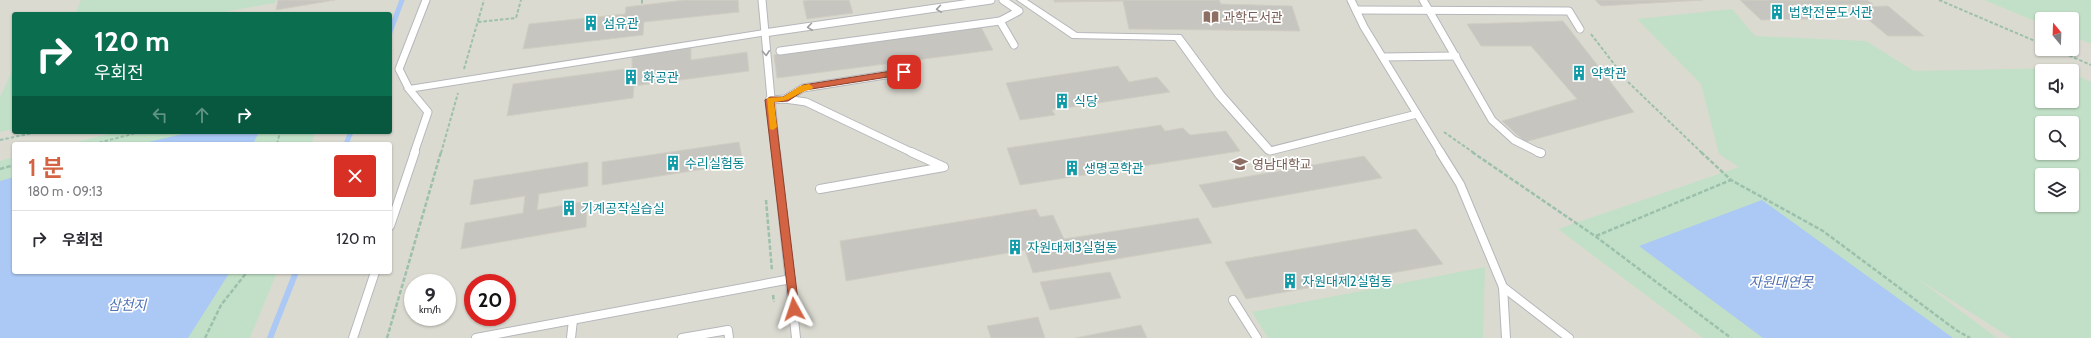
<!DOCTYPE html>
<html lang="ko">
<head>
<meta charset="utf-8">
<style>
  body { margin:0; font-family:Cabin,"Noto Sans KR",sans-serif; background:#f7f7f7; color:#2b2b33; height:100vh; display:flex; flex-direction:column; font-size:15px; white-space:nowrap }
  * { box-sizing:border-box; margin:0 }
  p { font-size:13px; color:#7c7c81 }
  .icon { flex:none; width:22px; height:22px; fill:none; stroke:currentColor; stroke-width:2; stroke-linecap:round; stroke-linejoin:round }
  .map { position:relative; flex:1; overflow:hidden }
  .drawer { position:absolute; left:12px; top:142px; width:380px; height:132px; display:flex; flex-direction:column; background:#fff; border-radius:4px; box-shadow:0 1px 3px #0004 }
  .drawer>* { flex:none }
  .guide { position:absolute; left:12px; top:12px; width:380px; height:122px; border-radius:4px; box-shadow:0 1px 3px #0004; background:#0b6e4f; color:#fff; overflow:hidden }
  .needle { width:26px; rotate:341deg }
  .controls { position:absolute; left:2035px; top:12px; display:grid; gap:8px }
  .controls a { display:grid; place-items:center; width:44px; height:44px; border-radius:4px; background:#fff; box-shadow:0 1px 3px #0004; font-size:20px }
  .speed { position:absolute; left:404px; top:274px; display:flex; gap:8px; font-size:20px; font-weight:700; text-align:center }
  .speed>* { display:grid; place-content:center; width:52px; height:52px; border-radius:50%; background:#fff; box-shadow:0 1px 3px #0004; line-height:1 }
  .speed small { font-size:10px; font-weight:400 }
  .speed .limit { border:6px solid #d22; background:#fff; color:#111 }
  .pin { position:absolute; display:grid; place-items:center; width:34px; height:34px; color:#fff; margin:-17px; border-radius:8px; box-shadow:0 2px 6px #0006 }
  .me { position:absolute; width:44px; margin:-22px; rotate:355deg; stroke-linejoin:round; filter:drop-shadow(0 0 3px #0008) }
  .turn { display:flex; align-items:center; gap:14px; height:84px; padding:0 16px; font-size:18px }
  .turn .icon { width:52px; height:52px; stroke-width:2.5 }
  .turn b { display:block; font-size:28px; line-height:34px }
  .lanes { display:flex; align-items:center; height:38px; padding:0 16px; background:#0003; justify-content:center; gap:20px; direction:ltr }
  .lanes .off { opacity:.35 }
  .round { display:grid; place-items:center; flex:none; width:42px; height:42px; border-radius:4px; background:#f7f7f7 }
  .summary { display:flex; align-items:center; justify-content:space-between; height:68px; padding:0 16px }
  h1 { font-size:24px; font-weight:600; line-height:30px; color:#d36342 }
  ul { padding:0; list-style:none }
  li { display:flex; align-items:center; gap:12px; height:56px; padding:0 16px; border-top:1px solid #e1e1e2 }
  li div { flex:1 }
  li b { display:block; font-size:15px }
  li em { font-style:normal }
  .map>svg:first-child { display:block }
  .education { fill:#dbdad1; fill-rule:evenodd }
  .green { fill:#c2e0c7; fill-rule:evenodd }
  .water { fill:#abc9f4 }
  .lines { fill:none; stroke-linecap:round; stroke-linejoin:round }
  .stream-far1 { stroke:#abc9f4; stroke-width:5 }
  .stream { stroke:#abc9f4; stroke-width:6 }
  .building { fill:#c7c5bf; stroke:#d0cdc2 }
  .service-far1-casing { stroke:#b5b7bb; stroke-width:9 }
  .service-casing { stroke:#b5b7bb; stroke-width:10 }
  .pedestrian-casing { stroke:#b5b7bb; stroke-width:2 }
  .path-far1 { stroke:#9cc0ac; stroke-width:2; stroke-dasharray:3.5 2; stroke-linecap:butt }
  .path { stroke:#9cc0ac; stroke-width:2.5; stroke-dasharray:4.5 2; stroke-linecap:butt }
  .service-far1 { stroke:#fff; stroke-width:7 }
  .service { stroke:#fff; stroke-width:8 }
  .pedestrian { fill:#fff; fill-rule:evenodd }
  .oneway { stroke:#9d9ea0 }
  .route { fill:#d36342; stroke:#89402b }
  .slow { fill:#f59e0b }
  .labels { text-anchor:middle; stroke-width:3.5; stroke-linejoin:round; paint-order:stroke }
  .culture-label { font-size:13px; fill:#0d838f; stroke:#fff; text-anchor:start }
  .education-label { font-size:13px; fill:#785e54; stroke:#fff; text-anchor:start }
  .water-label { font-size:14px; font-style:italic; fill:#5172b3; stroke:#fff }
</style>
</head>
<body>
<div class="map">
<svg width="2091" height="338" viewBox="0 0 2091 338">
  <rect width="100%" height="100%" fill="#ecebe3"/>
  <path class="education" d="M0,0H2091V338H0ZM14,14H390V132H14ZM2042,19H2072V49H2042ZM2042,71H2072V101H2042ZM2042,123H2072V153H2042ZM14,144H390V272H14ZM2042,175H2072V205H2042ZM413,283H447V317H413ZM473,283H507V317H473Z"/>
  <g class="green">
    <path d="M81,0H276L275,3L211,14H75Z"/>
    <path d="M1984,0H2091V44L2072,36V19H2042V24Z"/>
    <path d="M1732,9L1755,36L1866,41L1914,71L2060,68L2066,71H2042V101H2072V73L2091,82V338H2011L1918,279L1997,338H1703L1558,229L1739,167L1719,154L1701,84L1637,19ZM2042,123H2072V153H2042ZM2042,175H2072V205H2042Z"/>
    <path d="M14,67V129L0,132V97Z"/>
    <path d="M117,132H315L312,144H68Z"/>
    <path d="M14,157V272H277L250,338H0V161Z"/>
    <path d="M1485,267L1483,338H1268L1252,312Z"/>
  </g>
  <g class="water">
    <path d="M191,132H259L253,144H140Z"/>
    <path d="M14,177V272H230L188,338H0V181Z"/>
    <path d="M1762,200L1953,338H1763L1639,246Z"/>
  </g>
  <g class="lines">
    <g class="stream-far1">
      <path d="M390,32L402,0"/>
      <path d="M346,144L351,132"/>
    </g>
    <path class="stream" d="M270,338L296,272"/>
  </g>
  <g class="building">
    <path d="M278,0H335L276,10Z"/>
    <path d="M685,0H738L739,12L644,22L643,35L523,49L529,24L625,14L626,7Z"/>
    <path d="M811,0H849L853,13L807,19L803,1Z"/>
    <path d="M1054,0H1219L1221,4L1292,6L1300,31L1129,29L1123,1L1054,2Z"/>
    <path d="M1595,0H1703L1601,6Z"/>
    <path d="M1740,0H1867L1873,4L1794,5L1810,19L1761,20Z"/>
    <path d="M1888,6L1924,36H1888L1853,7Z"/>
    <path d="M1563,21L1634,112L1525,142L1502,121L1577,99L1531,46H1481L1467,24Z"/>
    <path d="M981,27L993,50L777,78L774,55Z"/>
    <path d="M691,48V60L747,52L749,71L634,86L633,98L507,116L513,84L632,68V56Z"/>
    <path d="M1118,66L1129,82L1157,77L1170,92L1052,110L1055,115L1020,120L1006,83Z"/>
    <path d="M1161,125L1165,131L1183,128L1190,135L1226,131L1240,151L1020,185L1007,148Z"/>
    <path d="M739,142L743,163L602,185V162Z"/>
    <path d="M1364,156L1382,178L1213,208L1199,185Z"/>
    <path d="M588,162V186L539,194L537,210L587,201L586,227L461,249L465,223L523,213L525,196L470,205L474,180Z"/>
    <path d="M1036,209L1040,217L1053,215L1064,239L1198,218L1212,243L1033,273L1025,250L846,281L840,241Z"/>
    <path d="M1416,229L1443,264L1246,299L1225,262Z"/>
    <path d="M1110,272L1121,298L1050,310L1040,282Z"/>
    <path d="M1038,317L1045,338H991L987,326Z"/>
    <path d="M1141,325L1147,338H1075Z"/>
  </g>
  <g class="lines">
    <defs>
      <g id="service-far1">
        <path d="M762,0L776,153"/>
        <path d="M1351,0L1364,27L1441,153"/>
        <path d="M1423,0L1492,120L1514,140L1540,153"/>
        <path d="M1356,10L1569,11L1580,29"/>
        <path d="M1000,21L1014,45"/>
        <path d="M764,33L991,0"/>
        <path d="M780,51L1000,21L1019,11L1003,0"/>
        <path d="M1383,57L1456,56"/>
        <path d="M785,99L803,88L904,72"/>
        <path d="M769,100L785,99L806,102L913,153"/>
        <path d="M1270,151L1417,114"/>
        <path d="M414,153L428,112L409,89L399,69L426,0"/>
      </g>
      <g id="service">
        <path d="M776,152L796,338"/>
        <path d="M1440,152L1460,184L1503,287L1506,338"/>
        <path d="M1538,152L1541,153"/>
        <path d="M820,189L944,167L911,152"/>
        <path d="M390,226L415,152"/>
        <path d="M1503,287L1569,338"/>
        <path d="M1233,300L1257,338"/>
        <path d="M353,338L375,272"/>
        <path d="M476,338L791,279"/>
        <path d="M571,338L573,320"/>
        <path d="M682,338L728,330L729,338"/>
      </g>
      <g id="pedestrian">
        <path d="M1017,0H1027L1077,33L1181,35L1224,93L1275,151L1270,154L1266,153L1216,97L1175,40L1072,38Z"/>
        <path d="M764,30L767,31V35L409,92L404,89L409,86Z"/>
      </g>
    </defs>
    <use href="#service-far1" class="service-far1-casing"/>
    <use href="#service" class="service-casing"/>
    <use href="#pedestrian" class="pedestrian-casing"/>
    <g class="path-far1">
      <path d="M642,0V5"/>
      <path d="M1939,0L2042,44"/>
      <path d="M478,22L516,18L521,0"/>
      <path d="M1591,34L1627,81L1702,153"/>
      <path d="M2054,49L2091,65"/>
      <path d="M464,69L484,0"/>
      <path d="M1444,132L1474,153"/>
      <path d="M0,140L38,132"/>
      <path d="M94,144L140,132"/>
      <path d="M277,144L280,132"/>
      <path d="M441,153L458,93"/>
    </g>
    <g class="path">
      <path d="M1472,152L1595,236L1731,338"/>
      <path d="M1701,152L1731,180L1823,231L1956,330L1970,338"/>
      <path d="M0,169L14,165"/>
      <path d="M766,200L772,271"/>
      <path d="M1596,236L1731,180"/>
      <path d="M773,295L774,302"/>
      <path d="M205,338L221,305L247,272"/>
      <path d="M387,338L441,152"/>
    </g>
    <use href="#service-far1" class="service-far1"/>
    <use href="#service" class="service"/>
    <use href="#pedestrian" class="pedestrian"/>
  </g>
  <defs><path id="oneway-chevron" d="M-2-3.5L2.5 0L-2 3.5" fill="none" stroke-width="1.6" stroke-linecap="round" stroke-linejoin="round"/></defs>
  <g class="oneway">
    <use href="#oneway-chevron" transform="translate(939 9) rotate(172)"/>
    <use href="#oneway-chevron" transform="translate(810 27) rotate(172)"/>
    <use href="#oneway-chevron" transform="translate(766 53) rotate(86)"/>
  </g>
  <path class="route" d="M904,69L907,70V74L805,90L788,101L774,102L799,309L794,312L790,311L765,100L770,97H783L803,85Z"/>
  <path class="slow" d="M809,84L813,87L812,89C796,92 793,101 774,102L777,127L773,130L770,129L767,98L783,97L800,86Z"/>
  <defs>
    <symbol id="building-bare" viewBox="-9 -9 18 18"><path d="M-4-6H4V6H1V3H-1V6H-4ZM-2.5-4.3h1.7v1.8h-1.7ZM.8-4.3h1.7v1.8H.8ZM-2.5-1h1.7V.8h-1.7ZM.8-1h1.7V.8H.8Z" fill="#0f9aa8" stroke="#fff" stroke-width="2.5" paint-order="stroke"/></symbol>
    <symbol id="library-bare" viewBox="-9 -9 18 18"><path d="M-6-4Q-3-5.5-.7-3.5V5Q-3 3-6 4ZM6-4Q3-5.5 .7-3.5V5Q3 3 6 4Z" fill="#8d6e63" stroke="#fff" stroke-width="2.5" paint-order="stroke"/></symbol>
    <symbol id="university-bare" viewBox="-9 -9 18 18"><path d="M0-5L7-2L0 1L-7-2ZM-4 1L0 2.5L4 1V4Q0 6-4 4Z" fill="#8d6e63" stroke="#fff" stroke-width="2.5" paint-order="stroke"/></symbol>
  </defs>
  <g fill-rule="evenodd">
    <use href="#building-bare" x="1766" y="1" width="22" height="22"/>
    <use href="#library-bare" x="1200" y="6" width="22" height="22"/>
    <use href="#building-bare" x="580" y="12" width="22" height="22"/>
    <use href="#building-bare" x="1568" y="62" width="22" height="22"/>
    <use href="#building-bare" x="620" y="66" width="22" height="22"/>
    <use href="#building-bare" x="1051" y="90" width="22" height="22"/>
    <use href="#building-bare" x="662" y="152" width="22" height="22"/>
    <use href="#university-bare" x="1229" y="153" width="22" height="22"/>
    <use href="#building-bare" x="1061" y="157" width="22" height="22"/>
    <use href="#building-bare" x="558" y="197" width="22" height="22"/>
    <use href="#building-bare" x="1004" y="236" width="22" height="22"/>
    <use href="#building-bare" x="1279" y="270" width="22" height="22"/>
  </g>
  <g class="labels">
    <g class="culture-label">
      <text x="1789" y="17">법학전문도서관</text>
      <text x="603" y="28">섬유관</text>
      <text x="1591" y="78">약학관</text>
      <text x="643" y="82">화공관</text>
      <text x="1074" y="106">식당</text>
      <text x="685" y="168">수리실험동</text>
      <text x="1084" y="173">생명공학관</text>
      <text x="581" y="213">기계공작실습실</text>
      <text x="1027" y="252">자원대제3실험동</text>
      <text x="1302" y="286">자원대제2실험동</text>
    </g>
    <g class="education-label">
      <text x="1223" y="22">과학도서관</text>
      <text x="1252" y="169">영남대학교</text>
    </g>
    <g class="water-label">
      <text x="1781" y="287">자원대연못</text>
      <text x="127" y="310">삼천지</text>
    </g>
  </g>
</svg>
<div class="controls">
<a><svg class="needle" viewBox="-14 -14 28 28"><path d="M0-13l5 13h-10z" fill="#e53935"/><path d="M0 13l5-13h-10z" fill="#7c7c81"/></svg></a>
<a><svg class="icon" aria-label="sound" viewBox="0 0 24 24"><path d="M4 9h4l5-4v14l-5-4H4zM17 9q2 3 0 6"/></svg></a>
<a><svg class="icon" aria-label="search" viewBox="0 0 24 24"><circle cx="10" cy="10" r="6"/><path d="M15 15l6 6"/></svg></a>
<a><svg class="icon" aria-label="layers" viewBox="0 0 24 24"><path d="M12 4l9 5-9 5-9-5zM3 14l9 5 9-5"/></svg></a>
</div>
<div class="speed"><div>9<small>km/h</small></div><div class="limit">20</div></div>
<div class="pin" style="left:904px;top:72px;background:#d93025"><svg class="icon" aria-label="arrive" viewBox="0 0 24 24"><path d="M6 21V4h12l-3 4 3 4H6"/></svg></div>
<svg class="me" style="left:794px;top:309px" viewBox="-20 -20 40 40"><path d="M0-17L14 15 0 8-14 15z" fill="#d36342" stroke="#fff" stroke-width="4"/></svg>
<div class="guide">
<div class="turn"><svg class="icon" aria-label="right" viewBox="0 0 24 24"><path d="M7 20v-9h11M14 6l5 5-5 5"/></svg><div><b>120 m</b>우회전</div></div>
<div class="lanes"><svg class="icon off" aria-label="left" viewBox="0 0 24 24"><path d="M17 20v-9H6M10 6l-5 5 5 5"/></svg><svg class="icon off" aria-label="ahead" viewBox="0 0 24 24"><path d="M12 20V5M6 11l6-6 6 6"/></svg><svg class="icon" aria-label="right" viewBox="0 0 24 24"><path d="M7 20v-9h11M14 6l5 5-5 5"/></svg></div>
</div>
<section class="drawer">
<div class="summary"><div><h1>1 분</h1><p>180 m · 09:13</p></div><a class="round" style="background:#d93025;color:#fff"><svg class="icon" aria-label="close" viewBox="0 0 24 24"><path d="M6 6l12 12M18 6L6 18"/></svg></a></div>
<ul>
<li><svg class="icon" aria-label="right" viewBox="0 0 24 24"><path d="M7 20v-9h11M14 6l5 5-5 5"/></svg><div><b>우회전</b></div><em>120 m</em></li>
</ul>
</section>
</div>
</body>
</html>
